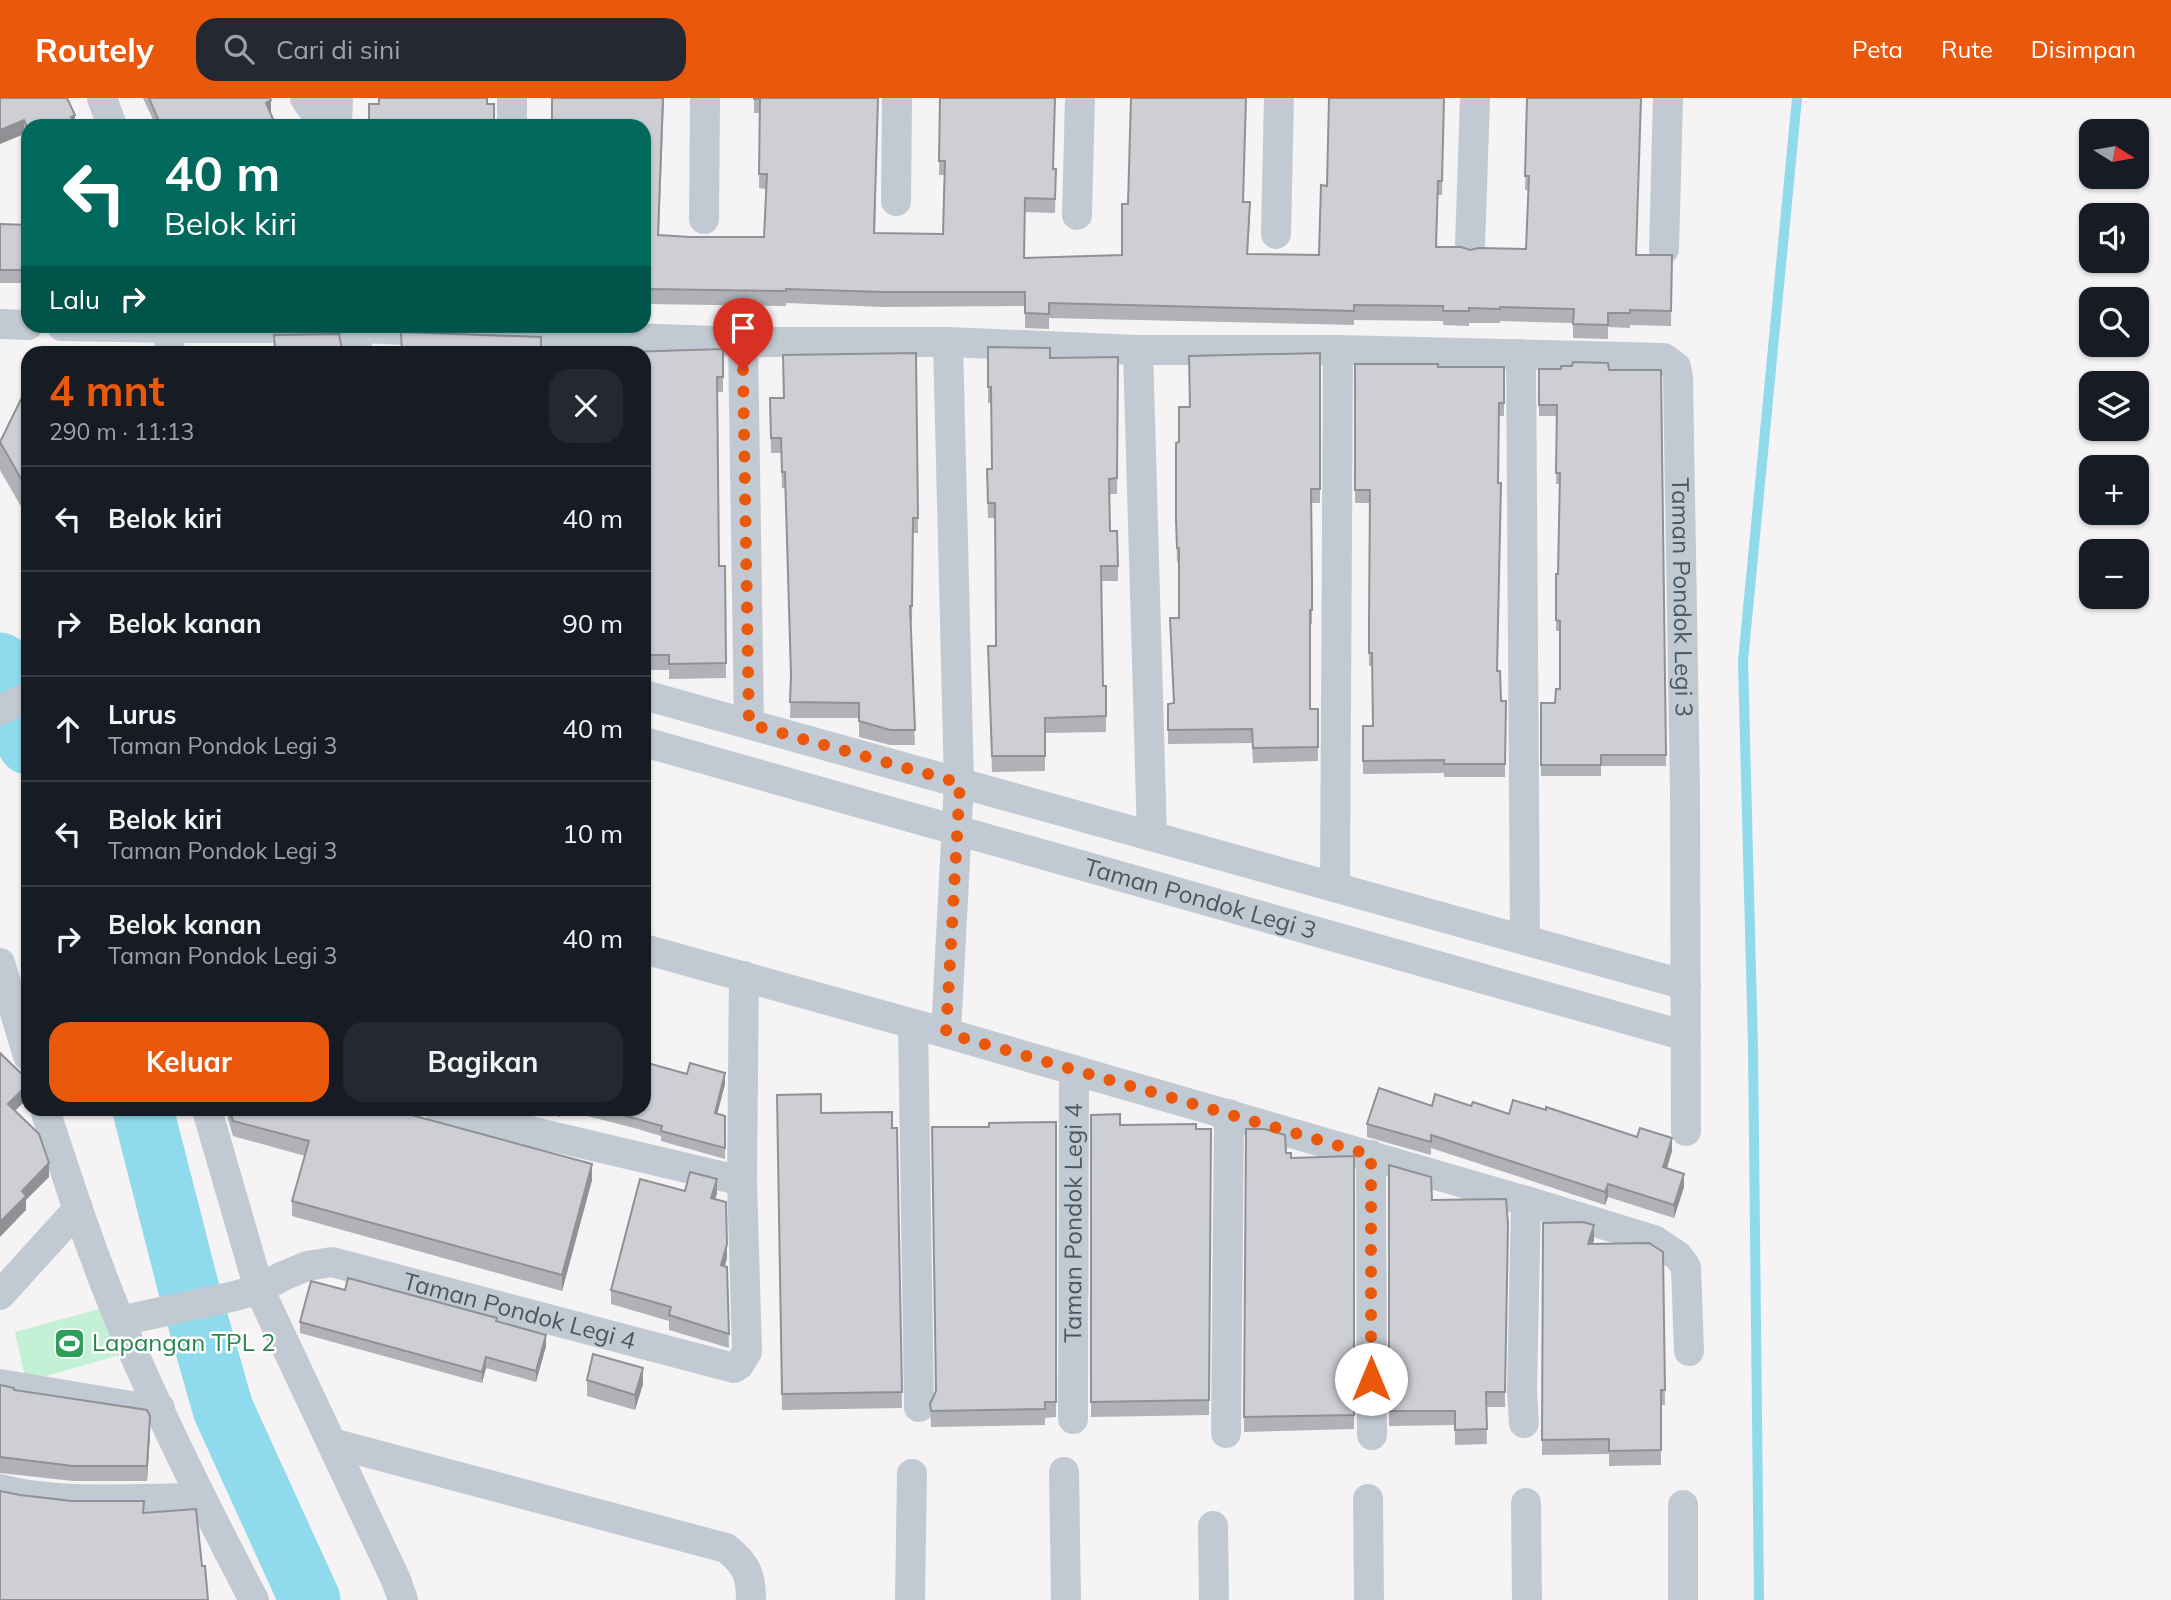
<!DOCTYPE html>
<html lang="id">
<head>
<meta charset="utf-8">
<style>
  body { margin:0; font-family:Mulish,sans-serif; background:#242831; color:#f1f3f6; height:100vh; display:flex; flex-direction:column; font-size:26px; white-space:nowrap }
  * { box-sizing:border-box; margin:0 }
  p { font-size:23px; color:#9ea1a6 }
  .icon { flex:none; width:38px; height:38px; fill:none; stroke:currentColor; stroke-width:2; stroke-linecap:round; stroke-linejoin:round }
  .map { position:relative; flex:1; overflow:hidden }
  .sheet { position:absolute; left:21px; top:248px; width:630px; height:770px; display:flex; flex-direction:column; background:#171b24; border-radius:21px; box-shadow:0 2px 5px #0004 }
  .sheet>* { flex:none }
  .banner { position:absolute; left:21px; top:21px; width:630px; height:214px; border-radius:21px; box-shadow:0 2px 5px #0004; background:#00695c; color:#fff; overflow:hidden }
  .needle { width:46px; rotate:101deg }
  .buttons { position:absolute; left:2079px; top:21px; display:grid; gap:14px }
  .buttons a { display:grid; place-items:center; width:70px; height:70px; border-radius:14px; background:#171b24; box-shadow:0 2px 5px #0004; font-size:35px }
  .pin { position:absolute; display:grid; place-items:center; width:60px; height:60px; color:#fff; margin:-72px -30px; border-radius:50% 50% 50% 0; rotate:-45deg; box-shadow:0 0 7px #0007 }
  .pin .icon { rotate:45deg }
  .me { position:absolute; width:77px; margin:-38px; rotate:0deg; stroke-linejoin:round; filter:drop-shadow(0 0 5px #0008) }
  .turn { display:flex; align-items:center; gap:24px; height:147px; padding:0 28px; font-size:32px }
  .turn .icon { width:91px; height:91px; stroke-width:2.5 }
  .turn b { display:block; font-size:49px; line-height:60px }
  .then { display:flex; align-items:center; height:66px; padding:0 28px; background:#0003; gap:14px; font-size:26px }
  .round { display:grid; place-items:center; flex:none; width:74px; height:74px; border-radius:21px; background:#242831 }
  .head { display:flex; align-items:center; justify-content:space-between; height:119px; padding:0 28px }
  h1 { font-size:42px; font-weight:700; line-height:52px; color:#ea580c }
  .primary-button { display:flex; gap:14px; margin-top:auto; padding:14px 28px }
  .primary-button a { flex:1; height:80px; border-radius:21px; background:#ea580c; color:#fff; font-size:28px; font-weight:700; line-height:80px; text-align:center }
  .primary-button a+a { background:#242831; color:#f1f3f6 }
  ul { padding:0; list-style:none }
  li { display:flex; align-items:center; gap:21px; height:105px; padding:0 28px; border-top:2px solid #363941 }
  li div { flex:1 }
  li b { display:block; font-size:26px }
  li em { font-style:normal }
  header { display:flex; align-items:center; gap:42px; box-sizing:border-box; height:98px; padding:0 35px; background:#ea580c; color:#fff }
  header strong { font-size:33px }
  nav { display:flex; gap:38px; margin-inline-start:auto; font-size:24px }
  .search { width:490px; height:63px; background:#242831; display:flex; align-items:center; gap:18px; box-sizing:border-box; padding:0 24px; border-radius:21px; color:#9ea1a6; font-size:26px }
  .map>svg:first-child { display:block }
  .green { fill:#c3f1d5 }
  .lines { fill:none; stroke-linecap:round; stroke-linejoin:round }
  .stream { stroke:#90daee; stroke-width:10 }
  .river { stroke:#90daee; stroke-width:61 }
  .street { stroke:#c1cad2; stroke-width:30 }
  .wall { fill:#b0b2b7 }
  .shaded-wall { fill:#909195 }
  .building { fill:#cdcfd5; stroke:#909195; stroke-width:2 }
  .route { stroke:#ea580c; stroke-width:12; stroke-dasharray:0 21.6 }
  .labels { text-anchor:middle; stroke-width:5; stroke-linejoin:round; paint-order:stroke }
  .street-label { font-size:24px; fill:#4a5661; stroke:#fff }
  .leisure-label { font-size:24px; fill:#27864d; stroke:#fff; text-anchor:start }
</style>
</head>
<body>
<header>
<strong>Routely</strong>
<div class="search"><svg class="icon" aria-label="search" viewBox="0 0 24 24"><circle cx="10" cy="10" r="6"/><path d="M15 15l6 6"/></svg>Cari di sini</div>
<nav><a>Peta</a><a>Rute</a><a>Disimpan</a></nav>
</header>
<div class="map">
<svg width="2171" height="1502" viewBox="0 0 2171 1502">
  <rect width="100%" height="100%" fill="#f5f3f3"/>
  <path class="green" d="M110,1208L123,1256L26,1284L15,1234Z"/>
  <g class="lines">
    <g class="stream">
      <path d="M0,576L3,574"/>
      <path d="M1759,1502L1753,949L1743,563L1797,0"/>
    </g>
    <g class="river">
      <path d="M0,565L28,646"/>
      <path d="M143,1012L188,1188L223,1311L310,1502"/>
    </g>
    <g class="street">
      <path d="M102,0L112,28"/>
      <path d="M305,0L324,28"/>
      <path d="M337,28L338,0"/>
      <path d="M512,28V0"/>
      <path d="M896,103L897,0"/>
      <path d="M1077,117L1080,0"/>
      <path d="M704,121L705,0"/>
      <path d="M1276,136L1279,0"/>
      <path d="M1470,149L1475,0"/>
      <path d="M1664,151L1668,0"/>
      <path d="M0,226L28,227"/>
      <path id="s1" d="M62,228L170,230H356L743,244H948L1138,252H1338L1664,260L1676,269L1678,279L1685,692L1686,1033"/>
      <path d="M356,230L357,256"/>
      <path d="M743,244L749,626"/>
      <path d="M1138,252L1152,738"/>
      <path d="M169,256L170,230"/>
      <path d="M1521,256L1525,842"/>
      <path d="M644,597L1686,887"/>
      <path d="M0,612L28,599"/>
      <path id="s2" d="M644,644L1686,938"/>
      <path d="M1335,789L1338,252"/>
      <path d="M644,851L946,935L1526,1103L1654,1142L1678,1158L1686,1169L1689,1253"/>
      <path d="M0,865L28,958"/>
      <path d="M913,926L919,1309"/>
      <path d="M946,935L959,685L948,244"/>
      <path d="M45,1012C68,1082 91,1154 120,1223C160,1318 206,1411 254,1502"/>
      <path d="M207,1012L259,1191L396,1482L403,1502"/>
      <path d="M440,1012L742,1083"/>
      <path d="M1371,1057L1372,1337"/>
      <path d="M0,1197L78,1111"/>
      <path id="s3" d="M120,1223L235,1198L259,1191L283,1178L307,1168L332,1164L734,1270L739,1267L747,1254L742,1083L744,878"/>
      <path d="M0,1286L143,1310H160"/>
      <path id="s4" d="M1073,1321L1074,972"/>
      <path d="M1524,1325L1522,1293L1526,1103"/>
      <path d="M1226,1335L1229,1016"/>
      <path d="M332,1345L726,1450C746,1466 751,1476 751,1502"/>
      <path d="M1064,1374L1066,1502"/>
      <path d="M0,1391C57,1407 140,1400 200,1400"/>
      <path d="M1368,1401L1369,1502"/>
      <path d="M1526,1405L1527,1502"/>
      <path d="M1683,1407V1502"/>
      <path d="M1213,1428L1214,1502"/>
      <path d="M910,1502L912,1376"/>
    </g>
  </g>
  <g class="wall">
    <path d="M0,0H67L28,28V45L24,36L0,46Z"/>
    <path d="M143,0H270L271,16L276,28H156Z"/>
    <path d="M664,0L659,137L690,139H764L766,91L759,90L760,15H754V0H878L875,135L943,136L944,77H939L940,0L1053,71H1056L1055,115L1025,114L1024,160L1122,157L1243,104L1250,118L1248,156L1319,157L1327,88L1444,0L1442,97H1438L1436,149L1470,152L1526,151L1529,92H1525L1527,0L1636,157H1672L1671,228L1630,227V230L1608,229V241L1573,240V225L1500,223V225H1469V228L1443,227V223L1354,222V227L1049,220V231L1025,230V208L883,209L786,205V208L647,206V209H644V28Z"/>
    <path d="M0,126L28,127V185H0Z"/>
    <path d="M988,249L1050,260L1118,259L1117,396H1109L1110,433L1118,468V483H1101L1103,588H1106V634L1045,635V673L992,674L988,548H996L995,420H988L987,387L992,371L991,305H988Z"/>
    <path d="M723,251V294H718L719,468H725L726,580L669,581V572H644V256Z"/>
    <path d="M916,255L918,435H913L912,524H910L915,647H890L859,639V620H790L791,583L785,390H782L781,355H771L770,300H783Z"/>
    <path d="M1320,255V405H1311L1312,494V526H1310V611H1318V663L1253,665L1252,645L1168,646V606L1174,605L1170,520H1179V464H1177L1176,436L1179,344L1190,309Z"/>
    <path d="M1355,266L1438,269H1504V318H1499L1497,573L1501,603H1506L1505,679H1444V675L1363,676V628H1372V568H1369V539L1370,405H1355Z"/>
    <path d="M1539,271L1661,272L1666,668H1601V678H1541V605H1555L1560,591V533H1556V476H1558L1560,386H1556L1557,318H1539Z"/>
    <path d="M28,287V413L23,412L0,372V344Z"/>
    <path d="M725,986L717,1015L725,1018V1061L661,1043V1038L638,1031L564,1012H644Z"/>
    <path d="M777,997L821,1015L892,1030H897L902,1310L782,1312Z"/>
    <path d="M1432,1008H1471L1672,1053L1667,1070L1684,1089L1674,1120L1608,1099L1605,1107L1431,1050V1057L1367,1039V1026Z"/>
    <path d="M228,1012H393L592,1082L562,1193L292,1118V1103L305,1058L233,1038L228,1021Z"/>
    <path d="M535,1012H562L560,1019Z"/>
    <path d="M1091,1017L1120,1027L1196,1031H1211L1209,1317L1091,1319Z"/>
    <path d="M1056,1024V1319L1045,1320V1327L931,1329L930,1306L936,1294L989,1029Z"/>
    <path d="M1246,1031L1286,1055L1291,1060L1354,1058V1331L1244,1334Z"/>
    <path d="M1389,1067L1432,1102L1506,1101L1505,1309H1486L1487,1346L1455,1347V1327L1389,1328Z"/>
    <path d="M685,1093L717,1095L715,1101L727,1160L725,1168L727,1169L729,1250L669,1232V1223L611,1206V1192Z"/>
    <path d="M1543,1125L1594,1142L1593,1145L1663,1154L1665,1307H1661V1367L1609,1368V1356L1542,1357Z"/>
    <path d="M345,1192L497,1223L546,1248L536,1284L486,1270L482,1285L300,1235V1224Z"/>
    <path d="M587,1282L643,1286L635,1312L587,1298Z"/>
    <path d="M0,1287L14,1292L150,1334L147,1383H73L0,1375Z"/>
  </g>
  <g class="shaded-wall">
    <path d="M271,2V15L266,18V5Z"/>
    <path d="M75,17V28L71,19Z"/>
    <path d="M24,22V36L0,46V32Z"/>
    <path d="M725,975V986L715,1025V1015Z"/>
    <path d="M28,986V1000L8,1020V1006Z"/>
    <path d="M1672,1040V1053L1663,1082V1069Z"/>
    <path d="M49,1065V1079L26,1102V1112L0,1139V1124L22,1093Z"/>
    <path d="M592,1066V1082L562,1193V1177Z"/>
    <path d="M1684,1076V1089L1674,1120V1107Z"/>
    <path d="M717,1081V1095L711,1114V1100Z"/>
    <path d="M1608,1086V1099L1605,1107V1094Z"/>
    <path d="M1594,1127V1142L1588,1161V1146Z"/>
    <path d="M727,1146V1160L721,1181V1167Z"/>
    <path d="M546,1237V1248L536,1284V1273Z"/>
    <path d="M486,1259V1270L482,1285V1274Z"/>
    <path d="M643,1270V1286L635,1312V1297Z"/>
    <path d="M150,1318V1334L147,1383V1368Z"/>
  </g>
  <g class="building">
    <path d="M0,0H67L75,17L71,19L75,28H28V31L24,22L0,32Z"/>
    <path d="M149,0H270L271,2L266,5L276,28H161Z"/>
    <path d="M379,0H487V6H494V28H369V6H379Z"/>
    <path d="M552,0H663L658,137L690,139H764L767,76H759L760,1H754V0H878L874,135L943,136L945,63H939L940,0H1055L1053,71H1056L1055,101L1025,100L1024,160L1122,157V106H1128L1131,0H1246L1243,104H1250L1247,156L1319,157L1321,87L1327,88L1329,0H1444L1442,83H1438L1436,149H1461L1470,152L1479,150L1526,151L1529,78H1525L1527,0H1641L1636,157H1672L1671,213L1630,212V215H1608V227L1573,226L1574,211L1500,209V211L1469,210V213H1443V208L1354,207V213L1049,205V216L1025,215V194H883L786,191V193L647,191V195H644V28H552Z"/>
    <path d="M0,126L28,127V172H0Z"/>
    <path d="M401,234L541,239V256H402Z"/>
    <path d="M339,236L342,251L347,256H204V254L275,252L274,237Z"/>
    <path d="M988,249L1050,250V260L1118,259L1117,380L1109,381L1110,433H1117L1118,468H1101L1103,588H1106V618L1045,620V658H992L988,548H996L995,405H988L987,371H992L991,289H988Z"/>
    <path d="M723,251V279H717L719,468H725L726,565L669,566V557H644V256H562Z"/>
    <path d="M916,255L918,420H913L912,508H910L915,632H890L859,623V605L790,604L791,577L785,374H782L781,340H771L770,300H784L783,257Z"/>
    <path d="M1320,255V391H1311L1312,480V512H1310V611H1318V649L1253,650L1252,631L1168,632V606L1174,605L1170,520H1179V450H1177L1176,422V345L1179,344V309H1190L1189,258Z"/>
    <path d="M1573,264L1608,265L1609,272H1661L1666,657H1601V667H1541V605H1555L1556,591H1560V523L1556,522V476H1558L1560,375H1556L1557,307H1539V271H1561V268H1572Z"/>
    <path d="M1355,266H1438V269H1504V305H1499L1498,385H1501L1497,573H1500L1501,603H1506L1505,666H1444V662L1363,663V628H1373L1372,555H1369V526L1370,392H1355Z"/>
    <path d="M28,287V385L23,384L0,344Z"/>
    <path d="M0,955L28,982V986L8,1006L39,1036L49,1065L22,1093L26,1098L0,1124Z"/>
    <path d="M644,964L687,976L690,965L725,975L715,1015L725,1018V1050L661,1033L662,1028L605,1012H644Z"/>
    <path d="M1379,990L1432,1008L1435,996L1471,1008L1473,1004L1509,1016L1513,1002L1546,1012V1009L1637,1039L1640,1030L1672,1040L1663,1069L1684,1076L1674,1107L1608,1086L1605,1094L1431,1037V1044L1367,1026Z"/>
    <path d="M821,996V1015L892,1014V1030H897L902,1294L782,1296L777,997Z"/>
    <path d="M230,1012H393L592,1066L562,1177L292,1103L309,1043L233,1023Z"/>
    <path d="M1120,1016V1027L1196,1026V1031H1211L1209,1302L1091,1304V1017Z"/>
    <path d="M1056,1024V1304H1045V1311L931,1313L930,1306L936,1293L932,1029H989V1025Z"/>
    <path d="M1246,1031H1265L1285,1037L1286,1055H1291V1060L1354,1058V1317L1244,1319Z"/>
    <path d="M1389,1067L1431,1079L1432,1102L1506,1101L1508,1126L1505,1294H1486L1487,1331L1455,1332V1313H1389Z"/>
    <path d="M690,1074L717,1081L711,1100L726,1104L727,1146L721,1167L727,1169L729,1236L669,1217L671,1209L611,1192L640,1081L685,1093Z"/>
    <path d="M1583,1124L1594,1127L1588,1146L1649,1145L1663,1154L1665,1292H1661V1352L1609,1353V1341L1542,1342L1543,1125Z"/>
    <path d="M348,1180L497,1220L496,1223L546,1237L536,1273L486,1259L482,1274L300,1224L311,1183L345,1192Z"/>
    <path d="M593,1256L643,1270L635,1297L587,1282Z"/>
    <path d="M0,1287L14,1290V1292L147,1312L150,1318L147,1368H73L0,1359Z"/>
    <path d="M0,1393L20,1397L72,1403H144L143,1415L196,1411L202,1468H205L208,1502H0Z"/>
  </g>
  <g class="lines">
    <path class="route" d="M743,272L749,626L960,685L946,935L1371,1057V1281"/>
  </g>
  <defs>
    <symbol id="stadium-square" viewBox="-11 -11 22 22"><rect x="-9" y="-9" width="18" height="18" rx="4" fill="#2e9e5b" stroke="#fff"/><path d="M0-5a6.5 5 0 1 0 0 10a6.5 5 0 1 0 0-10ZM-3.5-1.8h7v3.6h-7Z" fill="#fff"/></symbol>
  </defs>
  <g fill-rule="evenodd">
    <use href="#stadium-square" x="52" y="1228" width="35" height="35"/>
  </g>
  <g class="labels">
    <g class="street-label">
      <text dy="8" stroke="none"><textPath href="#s1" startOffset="1848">Taman Pondok Legi 3</textPath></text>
      <text dy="8" stroke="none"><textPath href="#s2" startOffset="578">Taman Pondok Legi 3</textPath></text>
      <text dy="8" stroke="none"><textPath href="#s4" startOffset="196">Taman Pondok Legi 4</textPath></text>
      <text dy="8" stroke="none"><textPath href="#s3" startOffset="415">Taman Pondok Legi 4</textPath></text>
    </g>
    <g class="leisure-label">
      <text x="92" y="1253">Lapangan TPL 2</text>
    </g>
  </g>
</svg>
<div class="buttons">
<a><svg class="needle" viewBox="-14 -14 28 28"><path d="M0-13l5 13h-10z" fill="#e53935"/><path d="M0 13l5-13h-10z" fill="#9ea1a6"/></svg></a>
<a><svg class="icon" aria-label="sound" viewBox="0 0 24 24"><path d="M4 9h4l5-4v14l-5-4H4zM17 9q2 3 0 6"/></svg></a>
<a><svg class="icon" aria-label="search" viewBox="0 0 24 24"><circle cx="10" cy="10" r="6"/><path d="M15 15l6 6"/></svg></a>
<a><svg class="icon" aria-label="layers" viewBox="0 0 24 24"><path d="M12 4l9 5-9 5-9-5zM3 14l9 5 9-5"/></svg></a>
<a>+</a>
<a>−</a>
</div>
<div class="pin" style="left:743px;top:272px;background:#d93025"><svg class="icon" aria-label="arrive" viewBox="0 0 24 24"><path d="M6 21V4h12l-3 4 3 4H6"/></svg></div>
<svg class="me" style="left:1371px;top:1281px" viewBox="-20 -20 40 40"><circle r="19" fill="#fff"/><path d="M0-13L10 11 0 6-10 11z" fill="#ea580c"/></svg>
<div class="banner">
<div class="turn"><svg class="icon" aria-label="left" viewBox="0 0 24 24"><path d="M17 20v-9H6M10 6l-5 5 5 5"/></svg><div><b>40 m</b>Belok kiri</div></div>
<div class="then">Lalu<svg class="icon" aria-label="right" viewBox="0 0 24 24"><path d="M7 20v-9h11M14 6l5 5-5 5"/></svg></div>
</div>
<section class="sheet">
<div class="head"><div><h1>4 mnt</h1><p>290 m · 11:13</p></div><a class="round"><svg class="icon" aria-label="close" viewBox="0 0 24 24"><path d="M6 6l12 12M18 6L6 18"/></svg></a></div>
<ul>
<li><svg class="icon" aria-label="left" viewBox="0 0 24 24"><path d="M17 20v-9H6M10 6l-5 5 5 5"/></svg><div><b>Belok kiri</b></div><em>40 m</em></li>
<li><svg class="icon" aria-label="right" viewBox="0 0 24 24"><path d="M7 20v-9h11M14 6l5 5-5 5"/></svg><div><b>Belok kanan</b></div><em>90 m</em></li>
<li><svg class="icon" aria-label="ahead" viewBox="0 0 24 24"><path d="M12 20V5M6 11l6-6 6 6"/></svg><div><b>Lurus</b><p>Taman Pondok Legi 3</p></div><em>40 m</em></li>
<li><svg class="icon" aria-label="left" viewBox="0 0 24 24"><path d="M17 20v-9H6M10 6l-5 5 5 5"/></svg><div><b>Belok kiri</b><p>Taman Pondok Legi 3</p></div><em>10 m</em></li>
<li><svg class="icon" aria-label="right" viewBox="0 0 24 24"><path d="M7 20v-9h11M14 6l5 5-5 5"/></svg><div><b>Belok kanan</b><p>Taman Pondok Legi 3</p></div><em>40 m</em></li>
</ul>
<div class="primary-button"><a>Keluar</a><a>Bagikan</a></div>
</section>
</div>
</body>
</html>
